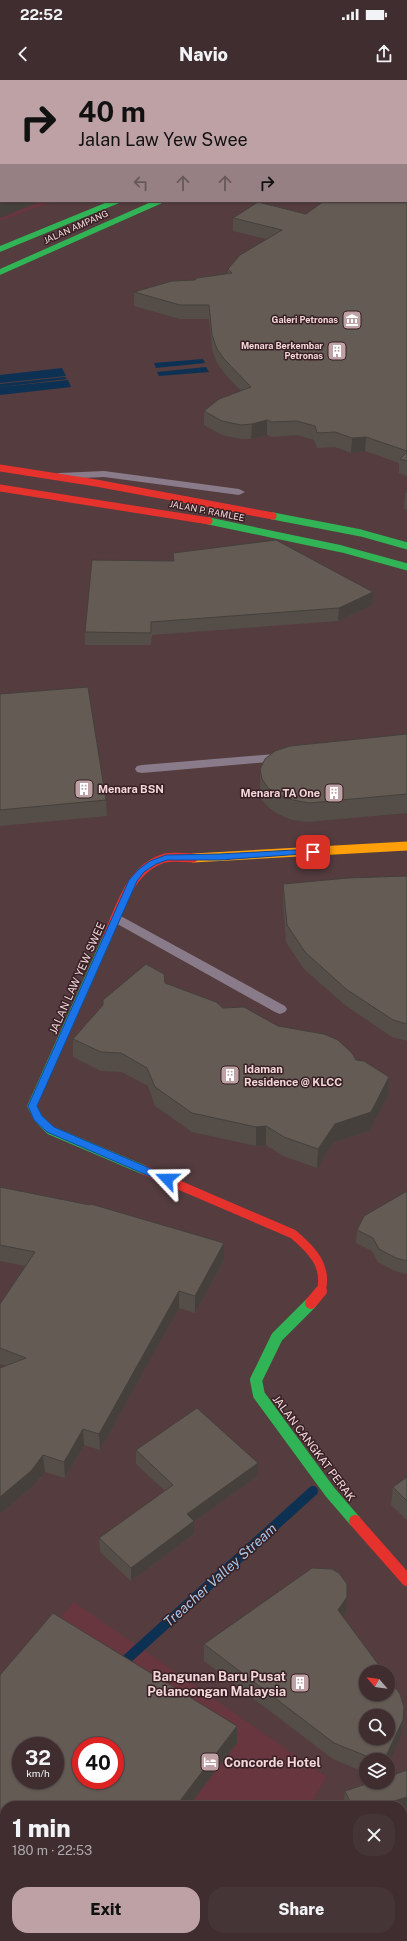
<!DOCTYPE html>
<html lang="en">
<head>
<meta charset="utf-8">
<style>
  body { margin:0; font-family:"Public Sans",sans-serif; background:#463537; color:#f1f3f6; height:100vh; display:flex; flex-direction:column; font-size:15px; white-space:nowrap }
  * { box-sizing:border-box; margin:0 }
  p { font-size:13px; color:#ada8aa }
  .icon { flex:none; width:22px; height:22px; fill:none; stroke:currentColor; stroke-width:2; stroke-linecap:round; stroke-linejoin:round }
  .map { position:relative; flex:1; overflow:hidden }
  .drawer { position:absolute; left:0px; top:1721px; width:407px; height:140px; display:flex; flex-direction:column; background:#3f2d2f; border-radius:16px 16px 0 0; box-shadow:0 1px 3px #0004,0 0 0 1px #58494b }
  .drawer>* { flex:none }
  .top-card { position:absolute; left:0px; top:0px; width:407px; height:122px; box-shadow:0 1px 3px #0004,0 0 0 1px #58494b; background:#bda1a4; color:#111; overflow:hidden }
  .needle { width:26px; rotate:298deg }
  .tools { position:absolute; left:359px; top:1585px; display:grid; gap:8px }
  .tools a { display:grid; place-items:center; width:36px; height:36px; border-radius:50%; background:#3f2d2f; box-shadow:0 1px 3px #0004,0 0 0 1px #58494b; font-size:20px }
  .speed { position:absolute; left:12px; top:1657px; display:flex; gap:8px; font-size:20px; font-weight:700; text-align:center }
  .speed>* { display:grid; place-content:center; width:52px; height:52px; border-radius:50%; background:#3f2d2f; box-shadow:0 1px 3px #0004,0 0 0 1px #58494b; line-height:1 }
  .speed small { font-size:10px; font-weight:400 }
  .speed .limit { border:6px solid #d22; background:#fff; color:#111 }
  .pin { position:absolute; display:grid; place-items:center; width:34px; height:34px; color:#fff; margin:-17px; border-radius:8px; box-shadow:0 2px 6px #0006 }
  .me { position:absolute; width:44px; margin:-22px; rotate:293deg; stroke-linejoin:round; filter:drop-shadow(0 0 3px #0008) }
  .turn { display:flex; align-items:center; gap:14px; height:84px; padding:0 12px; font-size:18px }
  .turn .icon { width:52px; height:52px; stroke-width:2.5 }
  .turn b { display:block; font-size:28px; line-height:34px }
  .lanes { display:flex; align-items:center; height:38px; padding:0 12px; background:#0003; justify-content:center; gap:20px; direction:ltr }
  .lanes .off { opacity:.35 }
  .round { display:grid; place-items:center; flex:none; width:42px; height:42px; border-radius:16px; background:#463537 }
  .head { display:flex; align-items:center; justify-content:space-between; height:68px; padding:0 12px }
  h1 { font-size:24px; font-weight:800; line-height:30px }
  .cta { display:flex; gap:8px; margin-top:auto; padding:8px 12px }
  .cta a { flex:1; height:46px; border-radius:16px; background:#bda1a4; color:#111; font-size:16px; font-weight:800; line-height:46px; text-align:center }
  .cta a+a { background:#463537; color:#f1f3f6 }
  .status { display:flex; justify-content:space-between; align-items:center; height:28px; padding:0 20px; background:#3f2d2f; direction:ltr }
  .status svg { height:11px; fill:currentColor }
  header { display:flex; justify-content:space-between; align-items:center; height:52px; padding:0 12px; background:#3f2d2f; font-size:18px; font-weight:800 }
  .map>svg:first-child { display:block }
  .built { fill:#68363f; fill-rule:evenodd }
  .water { fill:#0d3153 }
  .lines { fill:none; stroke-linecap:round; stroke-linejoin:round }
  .stream { stroke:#0d3153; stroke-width:10 }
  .lane { fill:#8a7b8a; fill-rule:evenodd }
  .street { fill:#8a7b8a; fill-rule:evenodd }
  .fast-far3 { stroke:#30b455; stroke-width:5.5 }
  .fast-far2 { stroke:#30b455; stroke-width:7 }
  .fast-far1 { stroke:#30b455; stroke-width:9 }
  .fast { stroke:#30b455; stroke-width:12 }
  .slow { stroke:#ff9f0a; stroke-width:9 }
  .jam-far2 { stroke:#e5322d; stroke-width:7 }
  .jam-far1 { stroke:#e5322d; stroke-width:9 }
  .jam { stroke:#e5322d; stroke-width:12 }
  .wall { fill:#554e48 }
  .shaded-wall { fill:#45403b }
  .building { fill:#635b54; stroke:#45403b; fill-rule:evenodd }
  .route { fill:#1a73e8; stroke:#114b97 }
  .labels { text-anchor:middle; stroke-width:3; stroke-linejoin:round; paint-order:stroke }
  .far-street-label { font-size:9px; fill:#f5d7da; stroke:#362023 }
  .far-poi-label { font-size:9px; font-weight:bold; fill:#f5d7da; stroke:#362023; text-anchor:end }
  .poi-label { font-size:11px; font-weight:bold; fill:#f5d7da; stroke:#362023; text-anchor:start }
  .street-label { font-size:11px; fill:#f5d7da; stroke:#362023 }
  .near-poi-label { font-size:13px; font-weight:bold; fill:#f5d7da; stroke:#362023; text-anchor:end }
  .near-water-label { font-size:14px; font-style:italic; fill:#a4c7ec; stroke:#362023 }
</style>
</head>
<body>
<div class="status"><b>22:52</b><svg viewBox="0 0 49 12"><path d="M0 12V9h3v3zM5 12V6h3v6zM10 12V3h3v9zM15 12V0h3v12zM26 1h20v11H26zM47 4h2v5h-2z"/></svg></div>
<header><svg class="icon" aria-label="back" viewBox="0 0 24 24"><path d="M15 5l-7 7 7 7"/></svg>Navio<svg class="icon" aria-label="share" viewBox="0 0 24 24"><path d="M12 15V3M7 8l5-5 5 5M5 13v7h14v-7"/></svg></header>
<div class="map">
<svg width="407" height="1861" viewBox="0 0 407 1861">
  <rect width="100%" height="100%" fill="#543c3f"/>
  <g class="built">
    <path d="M0,61L1,121H55L0,141Z"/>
    <path d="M74,1522L327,1697L309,1726H5V1856H156L150,1861H0V1607ZM21,1666H55V1700H21ZM81,1666H115V1700H81Z"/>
    <path d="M407,1802V1861H277L288,1856H402V1804Z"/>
  </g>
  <g class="water">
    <path d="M203,279L205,283L156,288L154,283Z"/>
    <path d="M206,287L209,292L159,296L157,292Z"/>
    <path d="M62,288L66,296L0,303V295Z"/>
    <path d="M65,297L67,299L0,307V304Z"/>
    <path d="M68,300L71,307L0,315V307Z"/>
  </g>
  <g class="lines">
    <path class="stream" d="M127,1579L313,1411"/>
    <g class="lane">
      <path d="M104,391L239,409L245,412L239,415L104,397L59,399L53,396L59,393Z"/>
      <path d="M286,673L291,674L293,677L291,680L142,693L137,692L135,689L137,686L142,685Z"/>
      <path d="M117,834L285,926L287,929L285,932L280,934L275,932L112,841L110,838L112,835Z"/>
      <path d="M111,1856H133L131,1861H109Z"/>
    </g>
    <g class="street">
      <path d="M407,1732V1760L402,1761V1733Z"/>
      <path d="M182,1856H218L216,1861H180Z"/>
    </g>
    <g class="fast-far3">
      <path d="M0,169L117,121"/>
      <path d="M0,192L160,121"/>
    </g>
    <g class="fast-far2">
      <path d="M273,436L361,453L407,466"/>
      <path d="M209,441L342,469L407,487"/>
    </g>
    <path class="fast-far1" d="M107,858L32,1026L38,1038L50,1050L144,1090"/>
    <path class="fast" d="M311,1223L277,1257L256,1300L259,1315L330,1412L355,1441"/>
    <path class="slow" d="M193,778L407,766"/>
    <g class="jam-far2">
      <path d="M0,388L96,403L273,436"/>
      <path d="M0,408L209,441"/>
    </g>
    <g class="jam-far1">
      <path d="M107,858C120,828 130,788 165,778C174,776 184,778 193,778"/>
      <path d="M144,1090L293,1154C312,1170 328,1186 321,1212"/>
    </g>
    <g class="jam">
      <path d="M311,1223L321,1211"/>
      <path d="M355,1441L407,1500"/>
    </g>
  </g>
  <g class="wall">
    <path d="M407,7V66H406V9Z"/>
    <path d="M407,90V396L399,393V383L365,371L351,373L335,367L317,368L314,360L297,355L272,357L267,355L251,359H241L222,355L204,345V331L241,311L225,294L217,283L212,269L209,239H180L134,226V212L228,193V189L266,159L233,151V138L306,134Z"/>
    <path d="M407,412V430L404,429L405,414Z"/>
    <path d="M92,480L372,525L338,541L152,555L151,565H85V552Z"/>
    <path d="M0,614L106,720L107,736L0,746Z"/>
    <path d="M407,654V733L308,742L292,740L278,734L268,727L261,718L260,708V689Z"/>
    <path d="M407,796V961L392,957L345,925L304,889L286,862L283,820V804Z"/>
    <path d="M165,903L223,928L278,946L356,980L389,997L388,1016L369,1051L334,1062L317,1088L283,1076L266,1065L256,1066L192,1052L155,1026L148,1006L122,992L101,991L73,977V959L103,926V920Z"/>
    <path d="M0,1107L224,1180L195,1233L179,1228L100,1370L84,1365L65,1398L45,1392L32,1407L0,1434V1288L6,1286L0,1284V1224L25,1186L0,1181Z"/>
    <path d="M407,1111V1194L395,1191L378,1182L372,1171L356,1163L357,1150Z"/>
    <path d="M136,1370L258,1383L257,1396L194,1442V1454L131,1501L100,1472L99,1458L165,1411L136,1384Z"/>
    <path d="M407,1397V1440L391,1425L393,1407Z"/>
    <path d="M345,1534L343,1537L403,1640L401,1656L388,1680H366V1693L333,1679L204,1581V1564Z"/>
    <path d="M345,1711L402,1726H346L344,1722Z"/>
  </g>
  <g class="shaded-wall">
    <rect x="274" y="0" width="8" height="1"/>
    <path d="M4,121H42L0,138V123Z"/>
    <path d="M267,340V355L251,359L252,344Z"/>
    <path d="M366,357L365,371L351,373L352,358Z"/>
    <path d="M373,512L372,525L338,541L339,528Z"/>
    <path d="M389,997L388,1016L369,1051L334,1062L317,1088L318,1069L335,1044Z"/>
    <path d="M266,1046V1065L256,1066V1047Z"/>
    <path d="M224,1163V1180L195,1233V1216Z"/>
    <path d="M179,1211V1228L100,1370L99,1354Z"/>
    <path d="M83,1349L84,1365L65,1398L64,1382Z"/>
    <path d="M43,1375L45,1392L32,1407L0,1434V1417Z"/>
    <path d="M258,1383L257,1396L194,1442V1454L131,1501V1488L187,1434Z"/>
    <path d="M347,1517L345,1534L337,1546L338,1530Z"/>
    <path d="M403,1640L401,1656L388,1685V1680H384Z"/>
    <path d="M237,1646V1663L189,1726H176Z"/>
    <path d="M407,1717V1727L402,1729V1726H378Z"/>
    <path d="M76,1856H90L86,1861H72Z"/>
  </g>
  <g class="building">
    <path d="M94,0H274V1H93Z"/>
    <path d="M407,7V51H406V9Z"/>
    <path d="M0,49H1V121H4L0,123Z"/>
    <path d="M406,90H407V371L366,357L352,358L335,352L317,353L315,346L297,341L272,342L267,340L252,344L241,345L222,341L204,331L219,319L251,307L225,280L217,269L212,255L209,225H180L134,212L172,201L195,200L197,198L232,193L228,189L240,175L282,150L233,138L258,122L306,134L324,121H406Z"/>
    <path d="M407,372V381L400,379Z"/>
    <path d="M276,460L373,512L339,528L151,542V553L85,552L92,480L174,481L173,473Z"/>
    <path d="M88,607L106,720L0,730V614Z"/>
    <path d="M407,654V714L309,723L293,720L279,715L268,708L262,699L260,689L265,679L275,671L290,666Z"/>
    <path d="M407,796V944L393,940L346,909L305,872L287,845L283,804L348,798Z"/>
    <path d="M146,884L164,894L165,903L216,922L223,928L244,927L278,946L324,954L338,960L352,973L356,980L364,981L389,997L371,1032L335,1044L318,1069L284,1057L266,1046L256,1047L192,1033L155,1007L147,988L121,973L101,972L73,959L103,925V920Z"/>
    <path d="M0,1107L90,1125L91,1124L224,1163L195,1216L179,1211L99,1354L83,1349L64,1382L43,1375L31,1391L0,1417V1288L26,1278L0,1268V1224L35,1172L0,1165Z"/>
    <path d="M407,1111V1181L396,1178L379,1169L373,1158L357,1150L364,1136Z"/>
    <path d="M197,1328L258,1383L187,1434L194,1441L131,1488L99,1458L173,1405L136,1370Z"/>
    <path d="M407,1397V1421L393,1407Z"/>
    <path d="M312,1488L332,1489L339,1493L347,1504V1517L338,1530L384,1592H366V1614H388V1598L400,1614L404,1627L403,1640L384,1680H376L334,1663L204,1564ZM366,1636H388V1658H366Z"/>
    <path d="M53,1533L237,1646L176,1726H5V1856H76L72,1861H0V1595ZM21,1666H55V1700H21ZM81,1666H115V1700H81Z"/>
    <path d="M407,1690V1717L378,1726H352L345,1711L372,1702H388V1697Z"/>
    <path d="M407,1808V1861H318L317,1860L326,1856H402V1810Z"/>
  </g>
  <path class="route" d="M313,769L317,772L316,773L220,780H167L156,784L144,792L137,801L37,1026L42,1036L54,1047L170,1097L172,1099L170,1102H163L47,1052L34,1040L28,1026L129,800L139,789L150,781L166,775L220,774Z"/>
  <defs>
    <symbol id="museum-square" viewBox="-11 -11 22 22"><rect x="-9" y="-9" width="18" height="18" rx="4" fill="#bda1a4" stroke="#362023"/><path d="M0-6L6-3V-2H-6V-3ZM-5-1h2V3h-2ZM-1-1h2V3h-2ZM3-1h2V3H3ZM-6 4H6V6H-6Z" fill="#fff"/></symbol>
    <symbol id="building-square" viewBox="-11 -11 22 22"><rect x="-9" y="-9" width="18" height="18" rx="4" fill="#bda1a4" stroke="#362023"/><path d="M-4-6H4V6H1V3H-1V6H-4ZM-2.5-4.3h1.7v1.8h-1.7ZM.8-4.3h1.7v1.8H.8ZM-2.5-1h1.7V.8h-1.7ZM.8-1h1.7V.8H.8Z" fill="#fff"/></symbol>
    <symbol id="hotel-square" viewBox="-11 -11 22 22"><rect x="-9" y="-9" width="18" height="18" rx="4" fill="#bda1a4" stroke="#362023"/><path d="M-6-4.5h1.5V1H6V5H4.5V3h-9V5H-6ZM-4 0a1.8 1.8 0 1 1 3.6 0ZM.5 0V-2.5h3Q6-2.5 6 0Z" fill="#fff"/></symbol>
  </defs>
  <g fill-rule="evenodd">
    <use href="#museum-square" x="341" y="229" width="22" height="22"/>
    <use href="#building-square" x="326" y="260" width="22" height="22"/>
    <use href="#building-square" x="73" y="698" width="22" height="22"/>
    <use href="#building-square" x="323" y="702" width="22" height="22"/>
    <use href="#building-square" x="219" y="984" width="22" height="22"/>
    <use href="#building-square" x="289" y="1592" width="22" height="22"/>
    <use href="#hotel-square" x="199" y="1671" width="22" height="22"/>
  </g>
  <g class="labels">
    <g class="far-street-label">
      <text transform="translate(76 147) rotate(-24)" y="3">JALAN AMPANG</text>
      <text transform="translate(207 431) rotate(11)" y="3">JALAN P. RAMLEE</text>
    </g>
    <g class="far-poi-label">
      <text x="338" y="243">Galeri Petronas</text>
      <text x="323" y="269">Menara Berkembar<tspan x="323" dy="10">Petronas</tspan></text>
    </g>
    <g class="poi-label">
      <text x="98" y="713">Menara BSN</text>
      <text x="320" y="717" text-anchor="end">Menara TA One</text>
      <text x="244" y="993">Idaman<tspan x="244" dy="13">Residence @ KLCC</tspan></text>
    </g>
    <g class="street-label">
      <text transform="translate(77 898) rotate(-66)" y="4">JALAN LAW YEW SWEE</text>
      <text transform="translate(314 1368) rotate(53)" y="4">JALAN CANGKAT PERAK</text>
    </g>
    <g class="near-poi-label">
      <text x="286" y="1601">Bangunan Baru Pusat<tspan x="286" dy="15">Pelancongan Malaysia</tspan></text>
      <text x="224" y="1687" text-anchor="start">Concorde Hotel</text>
    </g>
    <g class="near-water-label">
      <text transform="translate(220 1495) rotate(-42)" y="5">Treacher Valley Stream</text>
    </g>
  </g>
</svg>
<div class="tools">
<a><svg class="needle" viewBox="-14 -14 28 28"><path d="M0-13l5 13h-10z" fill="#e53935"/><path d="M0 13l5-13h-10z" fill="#ada8aa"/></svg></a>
<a><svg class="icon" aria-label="search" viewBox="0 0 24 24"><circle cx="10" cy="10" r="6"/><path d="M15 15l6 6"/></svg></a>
<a><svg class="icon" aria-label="layers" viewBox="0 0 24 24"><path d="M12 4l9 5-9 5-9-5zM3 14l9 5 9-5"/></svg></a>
</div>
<div class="speed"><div>32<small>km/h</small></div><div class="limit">40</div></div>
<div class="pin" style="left:313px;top:772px;background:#d93025"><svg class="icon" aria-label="arrive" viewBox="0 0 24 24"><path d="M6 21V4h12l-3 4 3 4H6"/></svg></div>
<svg class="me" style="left:167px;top:1099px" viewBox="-20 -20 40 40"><path d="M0-17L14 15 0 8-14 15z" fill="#1a73e8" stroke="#fff" stroke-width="4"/></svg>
<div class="top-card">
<div class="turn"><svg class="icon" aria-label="right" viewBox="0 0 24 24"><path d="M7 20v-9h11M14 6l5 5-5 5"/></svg><div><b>40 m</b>Jalan Law Yew Swee</div></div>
<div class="lanes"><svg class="icon off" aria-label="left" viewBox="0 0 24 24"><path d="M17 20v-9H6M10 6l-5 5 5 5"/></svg><svg class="icon off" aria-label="ahead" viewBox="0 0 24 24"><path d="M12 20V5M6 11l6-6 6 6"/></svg><svg class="icon off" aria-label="ahead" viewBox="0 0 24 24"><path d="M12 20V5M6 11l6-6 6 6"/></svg><svg class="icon" aria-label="right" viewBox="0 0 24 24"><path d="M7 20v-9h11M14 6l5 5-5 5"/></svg></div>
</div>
<section class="drawer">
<div class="head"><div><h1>1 min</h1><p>180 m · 22:53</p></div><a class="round"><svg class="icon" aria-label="close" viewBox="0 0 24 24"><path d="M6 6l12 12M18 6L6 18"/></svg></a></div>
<div class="cta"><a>Exit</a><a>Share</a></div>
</section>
</div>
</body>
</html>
